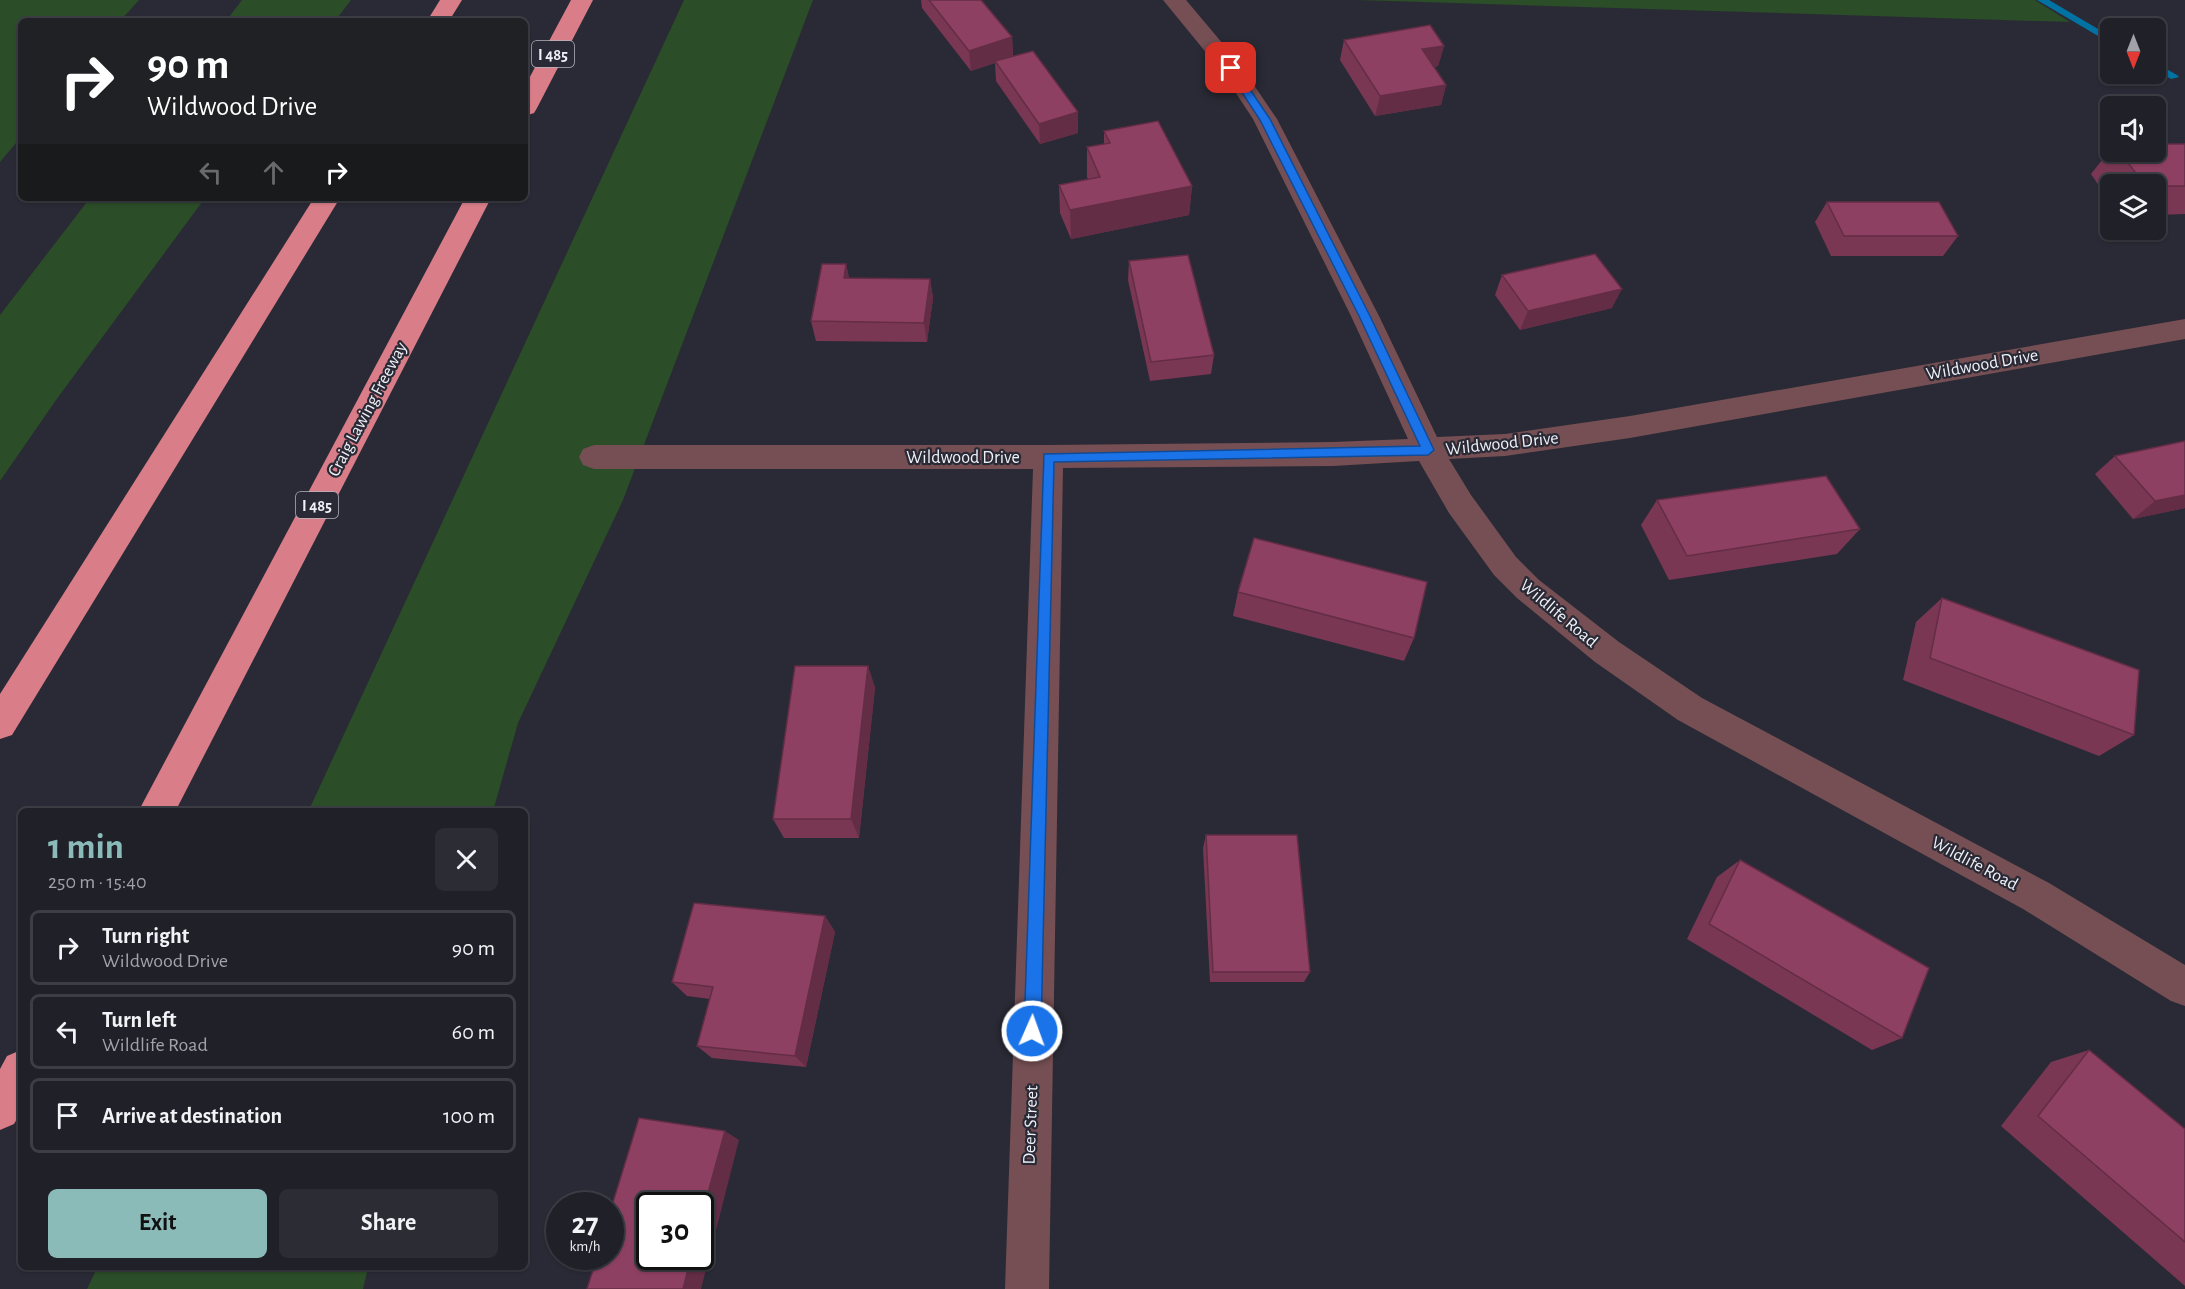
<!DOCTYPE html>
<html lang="en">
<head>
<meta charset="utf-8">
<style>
  body { margin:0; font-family:"Alegreya Sans",sans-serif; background:#2c2d34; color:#f1f3f6; height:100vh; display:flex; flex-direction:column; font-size:22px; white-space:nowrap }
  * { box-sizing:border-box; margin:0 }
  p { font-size:20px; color:#a1a3a8 }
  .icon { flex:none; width:33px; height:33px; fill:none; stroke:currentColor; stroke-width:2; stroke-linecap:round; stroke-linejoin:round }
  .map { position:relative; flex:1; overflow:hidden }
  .drawer { position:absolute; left:18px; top:808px; width:510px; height:462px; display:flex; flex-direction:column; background:#1f2028; border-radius:9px; box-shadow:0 2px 4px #0004,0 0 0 2px #3c3e45 }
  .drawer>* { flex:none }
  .banner { position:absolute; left:18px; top:18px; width:510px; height:183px; border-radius:9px; box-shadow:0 2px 4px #0004,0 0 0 2px #3c3e45; background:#202124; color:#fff; overflow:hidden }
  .needle { width:39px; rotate:180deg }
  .tools { position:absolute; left:2100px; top:18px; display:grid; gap:12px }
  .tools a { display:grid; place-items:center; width:66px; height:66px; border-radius:9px; background:#1f2028; box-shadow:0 2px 4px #0004,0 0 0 2px #3c3e45; font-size:30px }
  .speed { position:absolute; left:546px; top:1192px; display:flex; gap:12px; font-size:30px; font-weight:700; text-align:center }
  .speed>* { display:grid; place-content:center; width:78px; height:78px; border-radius:50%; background:#1f2028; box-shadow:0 2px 4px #0004,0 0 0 2px #3c3e45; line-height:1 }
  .speed small { font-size:15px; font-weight:400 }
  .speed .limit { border:3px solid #111; border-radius:9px; background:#fff; color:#111 }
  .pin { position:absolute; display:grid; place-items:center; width:51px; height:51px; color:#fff; margin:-26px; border-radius:12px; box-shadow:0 3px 9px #0006 }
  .me { position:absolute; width:66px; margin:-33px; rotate:2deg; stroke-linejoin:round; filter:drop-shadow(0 0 4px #0008) }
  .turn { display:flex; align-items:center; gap:21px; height:126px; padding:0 30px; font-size:27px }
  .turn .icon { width:78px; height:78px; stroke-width:2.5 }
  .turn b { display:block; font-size:42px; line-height:51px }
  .lanes { display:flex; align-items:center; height:57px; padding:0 30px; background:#0003; justify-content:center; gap:30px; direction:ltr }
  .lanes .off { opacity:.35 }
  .round { display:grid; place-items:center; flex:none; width:63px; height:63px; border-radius:9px; background:#2c2d34 }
  .summary { display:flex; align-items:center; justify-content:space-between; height:102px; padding:0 30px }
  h1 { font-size:36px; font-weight:700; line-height:45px; color:#8bbbb9 }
  .primary-button { display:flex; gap:12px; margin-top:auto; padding:12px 30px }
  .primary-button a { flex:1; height:69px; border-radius:9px; background:#8bbbb9; color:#111; font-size:24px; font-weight:700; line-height:69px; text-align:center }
  .primary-button a+a { background:#2c2d34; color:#f1f3f6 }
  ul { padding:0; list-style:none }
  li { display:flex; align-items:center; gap:18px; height:75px; margin:0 12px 9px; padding:0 18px; border:3px solid #3c3e45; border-radius:9px }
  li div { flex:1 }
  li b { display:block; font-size:22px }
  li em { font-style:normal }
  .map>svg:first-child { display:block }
  .green { fill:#2b4d27 }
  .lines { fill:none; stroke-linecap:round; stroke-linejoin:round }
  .stream { fill:#0272a2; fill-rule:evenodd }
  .minor { fill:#754f53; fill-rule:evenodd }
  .motorway { fill:#d97e89; fill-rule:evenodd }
  .wall { fill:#7a3754 }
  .shaded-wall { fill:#632d45 }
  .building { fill:#8e4062; stroke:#632d45; stroke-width:1.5 }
  .route { fill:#1a73e8; stroke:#114b97; stroke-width:1.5 }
  .labels { text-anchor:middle; stroke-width:4.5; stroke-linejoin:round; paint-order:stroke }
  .shield { fill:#292a35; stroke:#b4b5be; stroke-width:1.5 }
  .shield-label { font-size:16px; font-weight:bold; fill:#eff1f8 }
  .street-label { font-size:18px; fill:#eff1f8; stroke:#292a35 }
</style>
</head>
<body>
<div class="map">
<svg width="2185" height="1289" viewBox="0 0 2185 1289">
  <rect width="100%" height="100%" fill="#292a35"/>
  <g class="green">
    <path d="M0,0H139L120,21H21V137L0,162Z"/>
    <path d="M242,0H351L335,21H226Z"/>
    <path d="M684,0H813L623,500L518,723L493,811L308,812Z"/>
    <path d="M1357,0H2035L2070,22Z"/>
    <path d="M90,198H205L56,400L0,481V315Z"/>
    <path d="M97,1268H368L363,1289H87Z"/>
  </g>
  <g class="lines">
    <g class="stream">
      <path d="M2037,0H2049L2110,36V43Z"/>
      <path d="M2156,63L2177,75L2179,77L2171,79L2156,70Z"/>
    </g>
    <path class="minor" d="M1163,0H1186L1239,63L1277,119L1379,316L1437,437L1505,434L1630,416L2185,319V339L1630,438L1505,456L1449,459L1471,495L1516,557L1539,580L1619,642L1702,698L2049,883L2185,965V1006L2171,1001L2023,909L1678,720L1595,662L1517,598L1494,575L1449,513L1419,461L1333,466L1063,468L1049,1289H1005L1033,469H594L583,465L579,457L583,449L594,445H1048L1333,442L1408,439L1351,316L1253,119L1222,72Z"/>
    <g class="motorway">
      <path d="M440,0H462L449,21H427Z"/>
      <path d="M571,0H593L537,108L534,113L525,116V86Z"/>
      <path d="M314,198H340L12,735L0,739V694Z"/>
      <path d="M465,198H491L175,812H138Z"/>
      <path d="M21,1050V1112L14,1124L0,1130V1069L7,1056Z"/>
    </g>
  </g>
  <g class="wall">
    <path d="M921,0H981L1012,37L1013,56L1078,133L1040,144L996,81L995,63L971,71L922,8Z"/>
    <path d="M1344,40L1444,46L1438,66L1434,67L1446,85L1441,105L1375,116L1340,60Z"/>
    <path d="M1104,131L1192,186L1189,215L1071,239L1060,213L1059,185L1088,179L1087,177V147L1104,144Z"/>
    <path d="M2185,144V214L2156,215V184H2110V202L2091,174L2110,150V152H2156Z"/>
    <path d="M1827,202L1958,236L1943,256H1831L1815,222Z"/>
    <path d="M1129,261L1214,355L1211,374L1150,381L1128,280Z"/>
    <path d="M846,264L849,278L930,279L933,298L927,342L816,341L811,321Z"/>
    <path d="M1502,275L1612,308L1520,330L1495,295Z"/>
    <path d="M2185,441V508L2133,519L2095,474L2115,456Z"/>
    <path d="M1657,500L1860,529L1837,554L1669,580L1641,525Z"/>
    <path d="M1238,592L1414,638L1404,661L1233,616Z"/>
    <path d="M1942,598L2134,735L2099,756L1903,680L1916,622Z"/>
    <path d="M868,666L875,688L859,838H784L773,819Z"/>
    <path d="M1206,835L1310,972L1304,982H1210L1203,848Z"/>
    <path d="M1740,860L1902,1038L1872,1050L1687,939L1717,877Z"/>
    <path d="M825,916L835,932L806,1067L712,1058L697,1046L710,999L687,996L672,982Z"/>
    <path d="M2089,1050L2185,1129V1286L2001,1126L2051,1062Z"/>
  </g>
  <g class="shaded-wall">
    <path d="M1012,37L1013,58L995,61V63L971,71L969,51Z"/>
    <path d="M1444,46L1438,66L1417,70L1422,49Z"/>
    <path d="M1446,85L1441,105L1375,116L1380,96Z"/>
    <path d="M1078,112V133L1040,144L1039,124Z"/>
    <path d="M1192,186L1189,215L1071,239L1070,210Z"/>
    <path d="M846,264L850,284L844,278Z"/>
    <path d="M930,279L933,298L927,342L924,323Z"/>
    <path d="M1622,289L1612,308L1520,330L1528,311Z"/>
    <path d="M2185,495V508L2133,519L2155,501Z"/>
    <path d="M868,666L875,688L859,838L851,819Z"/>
    <path d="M825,916L835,932L806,1067L795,1056Z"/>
    <path d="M725,1131L739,1140L701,1289H683L691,1257H700V1222Z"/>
  </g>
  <g class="building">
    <path d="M929,0H981L1012,37L969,51Z"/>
    <path d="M1430,25L1444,46L1422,49L1446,85L1380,96L1344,40Z"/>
    <path d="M1033,51L1078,112L1039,124L995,61Z"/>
    <path d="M1158,121L1192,186L1070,210L1059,185L1100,177L1087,147L1110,143L1104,131Z"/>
    <path d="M2156,144H2185V186H2156V184H2144L2120,152H2156Z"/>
    <path d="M1827,202H1939L1958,236H1844Z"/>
    <path d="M1595,254L1622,289L1528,311L1502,275Z"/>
    <path d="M1188,255L1214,355L1151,362L1129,261Z"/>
    <path d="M822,264H846L844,278L930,279L924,323L811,321Z"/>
    <path d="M2185,441V495L2155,501L2115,456Z"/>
    <path d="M1826,476L1860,529L1687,556L1657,500Z"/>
    <path d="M1254,538L1427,582L1414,638L1238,592Z"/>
    <path d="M1942,598L2139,670L2134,735L1930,658Z"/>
    <path d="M795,666H868L851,819H773Z"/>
    <path d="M1206,835H1297L1310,972H1213Z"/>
    <path d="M1740,860L1929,968L1902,1038L1709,924Z"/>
    <path d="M694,903L825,916L795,1056L697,1046L713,987L672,982Z"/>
    <path d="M2089,1050L2185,1129V1242L2038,1116Z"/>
    <path d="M639,1118L725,1131L700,1222V1206H650V1257H691L683,1289H587L597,1257H610V1212Z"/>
  </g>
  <path class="route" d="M1231,65L1234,66L1270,119L1370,316L1434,450L1428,455L1054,462L1041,1031L1038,1037L1032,1039L1027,1037L1024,1031L1044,454L1420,446L1359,316L1260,120L1226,68Z"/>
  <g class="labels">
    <g class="shield">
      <rect x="532" y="41" width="42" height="26" rx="4.5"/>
      <rect x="296" y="492" width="42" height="26" rx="4.5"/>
    </g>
    <g class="shield-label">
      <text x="553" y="60">I 485</text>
      <text x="317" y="511">I 485</text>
    </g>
    <g class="street-label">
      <text transform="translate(1982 364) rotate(-10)" y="6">Wildwood Drive</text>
      <text transform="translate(367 409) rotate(-62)" y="6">Craig Lawing Freeway</text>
      <text transform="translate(1502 443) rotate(-6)" y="6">Wildwood Drive</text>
      <text x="963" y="463">Wildwood Drive</text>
      <text transform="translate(1559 613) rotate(40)" y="6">Wildlife Road</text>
      <text transform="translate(1975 863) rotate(28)" y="6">Wildlife Road</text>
      <text transform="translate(1030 1125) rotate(-88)" y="6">Deer Street</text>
    </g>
  </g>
</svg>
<div class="tools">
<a><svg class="needle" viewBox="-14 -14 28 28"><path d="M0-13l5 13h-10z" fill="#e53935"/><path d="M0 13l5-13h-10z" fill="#a1a3a8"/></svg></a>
<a><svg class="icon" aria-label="sound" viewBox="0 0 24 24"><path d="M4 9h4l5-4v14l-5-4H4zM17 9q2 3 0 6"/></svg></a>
<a><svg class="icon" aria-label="layers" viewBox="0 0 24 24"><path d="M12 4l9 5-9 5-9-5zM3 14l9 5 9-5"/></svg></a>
</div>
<div class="speed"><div>27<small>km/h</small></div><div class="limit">30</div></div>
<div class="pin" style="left:1231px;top:68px;background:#d93025"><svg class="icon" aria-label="arrive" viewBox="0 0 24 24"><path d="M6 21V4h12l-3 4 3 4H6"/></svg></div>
<svg class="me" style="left:1032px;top:1031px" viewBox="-20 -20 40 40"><circle r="17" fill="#1a73e8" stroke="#fff" stroke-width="3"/><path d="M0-11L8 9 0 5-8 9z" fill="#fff"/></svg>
<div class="banner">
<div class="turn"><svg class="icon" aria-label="right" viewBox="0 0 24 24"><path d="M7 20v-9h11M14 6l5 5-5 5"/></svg><div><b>90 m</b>Wildwood Drive</div></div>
<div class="lanes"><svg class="icon off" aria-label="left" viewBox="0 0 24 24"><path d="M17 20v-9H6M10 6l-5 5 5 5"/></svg><svg class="icon off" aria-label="ahead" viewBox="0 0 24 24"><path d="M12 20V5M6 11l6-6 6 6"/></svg><svg class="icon" aria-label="right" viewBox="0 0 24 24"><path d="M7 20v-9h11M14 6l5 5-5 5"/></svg></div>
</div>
<section class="drawer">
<div class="summary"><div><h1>1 min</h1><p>250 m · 15:40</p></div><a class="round"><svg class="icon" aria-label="close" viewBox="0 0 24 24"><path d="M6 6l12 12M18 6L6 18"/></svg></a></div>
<ul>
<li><svg class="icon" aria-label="right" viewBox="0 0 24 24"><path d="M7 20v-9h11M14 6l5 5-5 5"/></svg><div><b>Turn right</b><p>Wildwood Drive</p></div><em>90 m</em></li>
<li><svg class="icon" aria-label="left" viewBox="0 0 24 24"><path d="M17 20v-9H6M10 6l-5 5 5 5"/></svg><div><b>Turn left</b><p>Wildlife Road</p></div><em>60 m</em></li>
<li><svg class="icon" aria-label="arrive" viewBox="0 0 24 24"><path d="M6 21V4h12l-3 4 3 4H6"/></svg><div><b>Arrive at destination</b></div><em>100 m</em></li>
</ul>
<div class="primary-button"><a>Exit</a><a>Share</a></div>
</section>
</div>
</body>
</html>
